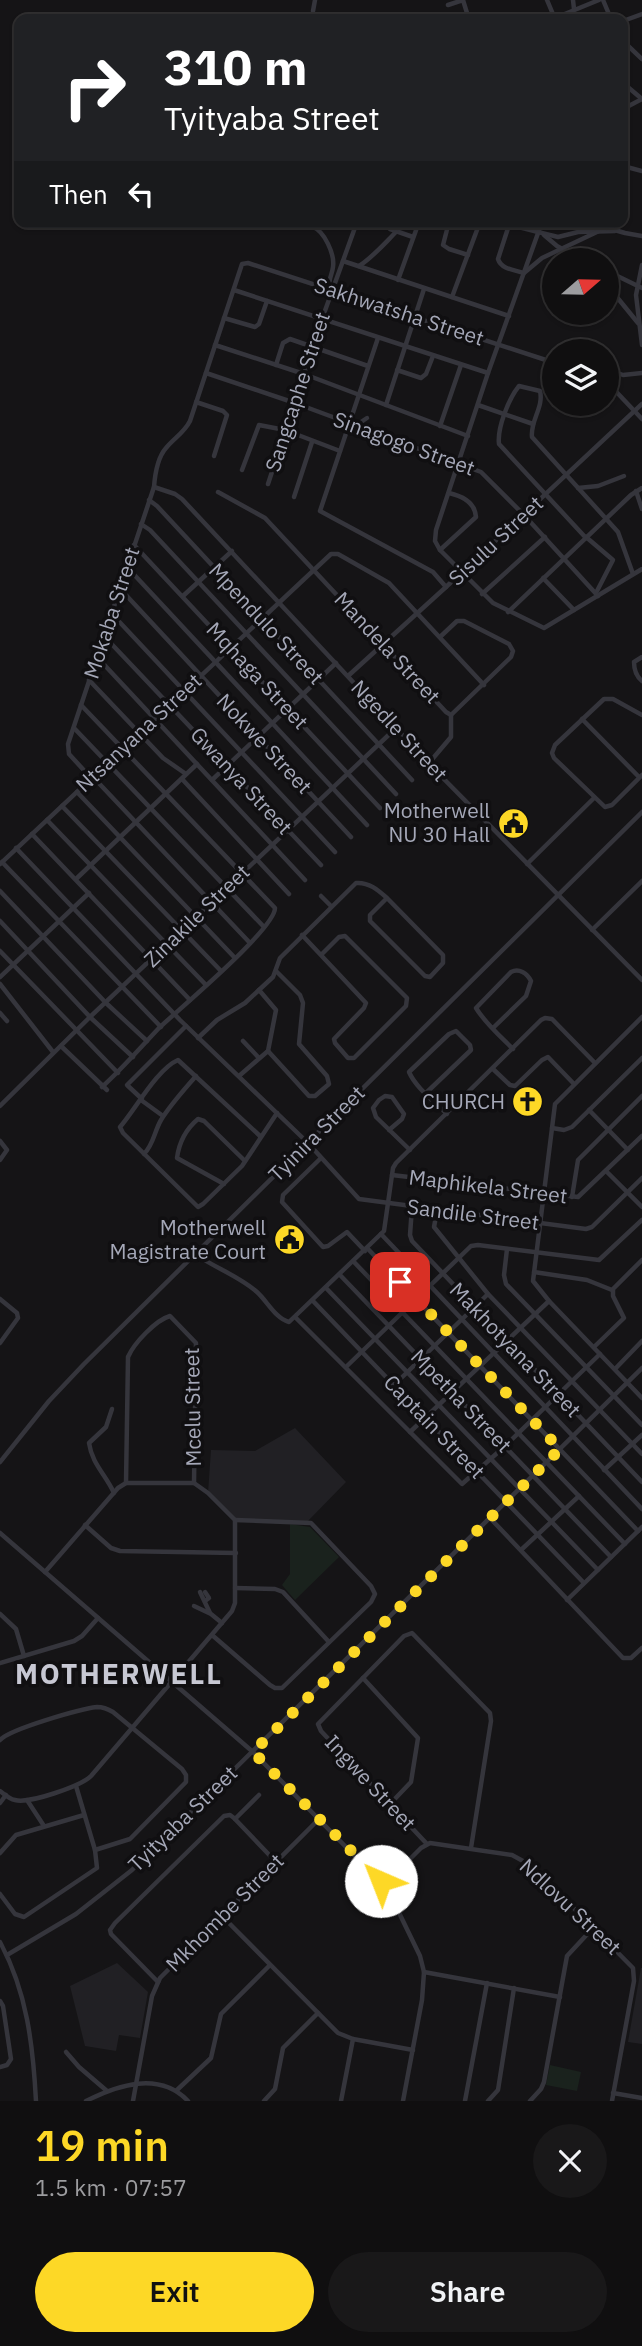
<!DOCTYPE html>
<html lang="en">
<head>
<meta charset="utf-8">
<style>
  body { margin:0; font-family:"IBM Plex Sans",sans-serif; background:#191819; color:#f1f3f6; height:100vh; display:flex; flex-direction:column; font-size:26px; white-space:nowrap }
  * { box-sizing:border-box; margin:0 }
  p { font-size:23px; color:#9c9c9f }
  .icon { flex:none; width:38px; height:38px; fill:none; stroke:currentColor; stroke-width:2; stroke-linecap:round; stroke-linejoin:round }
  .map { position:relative; height:2101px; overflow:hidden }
  .details { display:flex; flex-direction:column; background:#100f10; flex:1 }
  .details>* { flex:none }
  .banner { position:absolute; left:14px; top:14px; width:614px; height:214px; border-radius:14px; box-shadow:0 2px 5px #0004,0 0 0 2px #302f30; background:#202124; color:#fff; overflow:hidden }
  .needle { width:46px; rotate:70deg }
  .buttons { position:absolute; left:542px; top:248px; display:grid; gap:14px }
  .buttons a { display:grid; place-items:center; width:77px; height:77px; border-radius:50%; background:#100f10; box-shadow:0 2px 5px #0004,0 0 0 2px #302f30; font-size:35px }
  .pin { position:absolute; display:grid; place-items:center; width:60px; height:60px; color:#fff; margin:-30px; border-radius:14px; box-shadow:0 4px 10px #0006 }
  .me { position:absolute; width:77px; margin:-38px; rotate:316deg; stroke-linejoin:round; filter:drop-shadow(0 0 5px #0008) }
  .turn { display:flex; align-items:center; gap:24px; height:147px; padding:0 35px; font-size:32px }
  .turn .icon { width:91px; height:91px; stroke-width:2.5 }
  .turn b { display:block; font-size:49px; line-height:60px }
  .then { display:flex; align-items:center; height:66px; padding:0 35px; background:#0003; gap:14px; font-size:26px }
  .round { display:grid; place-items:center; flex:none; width:74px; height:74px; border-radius:37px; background:#191819 }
  .overview { display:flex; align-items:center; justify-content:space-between; height:119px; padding:0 35px }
  h1 { font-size:42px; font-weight:600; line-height:52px; color:#fdd826 }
  .action { display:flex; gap:14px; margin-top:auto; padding:14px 35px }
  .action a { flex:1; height:80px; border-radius:42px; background:#fdd826; color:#111; font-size:28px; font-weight:600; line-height:80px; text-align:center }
  .action a+a { background:#191819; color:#f1f3f6 }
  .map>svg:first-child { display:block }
  .built { fill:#212024 }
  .green { fill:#1a221d }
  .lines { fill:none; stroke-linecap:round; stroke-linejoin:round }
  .minor { stroke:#35353c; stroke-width:4.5 }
  .route { stroke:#fdd826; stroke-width:12; stroke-dasharray:0 21.6 }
  .labels { text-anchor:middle; stroke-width:7; stroke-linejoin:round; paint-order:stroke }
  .street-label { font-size:21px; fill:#a5a8b8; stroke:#100f11 }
  .poi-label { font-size:21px; fill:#a5a8b8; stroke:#100f11; text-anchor:end }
  .district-label { font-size:28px; font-weight:bold; letter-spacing:2px; fill:#c7c8d3; stroke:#100f11 }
</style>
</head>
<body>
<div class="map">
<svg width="642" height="2101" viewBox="0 0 642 2101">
  <rect width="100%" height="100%" fill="#151416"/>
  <g class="built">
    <path d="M295,1428L346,1482L307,1522L235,1520L208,1493L211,1450L255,1451Z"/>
    <path d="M117,1963L148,1992L140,2038L119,2035L116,2051L85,2046L70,1986Z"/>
    <path d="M641,1968H642V2044L628,2042Z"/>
  </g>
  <g class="green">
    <path d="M290,1524L310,1527L339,1557L295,1600L282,1585L290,1574Z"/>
    <path d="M550,2065L581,2072L577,2091L546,2085Z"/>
  </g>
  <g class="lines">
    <g class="minor">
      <path d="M547,0L555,19"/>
      <path d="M573,0L574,9"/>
      <path d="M603,0L611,19"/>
      <path d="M448,5L463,0L467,13"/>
      <path d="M313,11L315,0"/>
      <path d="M555,18L599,0"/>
      <path d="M623,21L642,14"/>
      <path d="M623,41L642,59"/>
      <path d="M623,83L642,99"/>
      <path d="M623,109L642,99"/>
      <path d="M623,166L642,171"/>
      <path d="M387,222L390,229L413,237"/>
      <path d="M449,222L443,245L449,249L468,255"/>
      <path d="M498,222L558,237L578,232L615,231"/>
      <path d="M542,222L488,373L436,530L435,541L440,550L493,603L544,628L642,569"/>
      <path d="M587,222L625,233L642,236"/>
      <path d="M509,225L498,259C501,269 514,270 524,273L542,258L599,231"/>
      <path d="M313,227C324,231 335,254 333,267C332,276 327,280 331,290"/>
      <path d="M544,235L557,246L584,261"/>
      <path d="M343,261L509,316"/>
      <path d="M642,265L636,295L642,345"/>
      <path d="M359,266C372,258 385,243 396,232"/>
      <path d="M607,271L642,288"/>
      <path d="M607,274L616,296L638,323"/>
      <path d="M398,280L419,222"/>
      <path d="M234,290L488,373"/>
      <path d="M452,297L480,222"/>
      <path d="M224,318L255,327L259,324L267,301"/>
      <path d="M378,338L320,511L433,572L446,587"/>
      <path d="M215,345L304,374L468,436"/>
      <path d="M276,365L283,343L290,339L368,366"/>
      <path d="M607,369L623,375L642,373"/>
      <path d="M397,370L421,378L426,374L433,356"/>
      <path d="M206,373L295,403L481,472L524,515L598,596"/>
      <path d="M607,382L642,419"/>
      <path d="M196,402L223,411L227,415L214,456"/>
      <path d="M386,405L424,289"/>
      <path d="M478,405L533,424"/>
      <path d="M355,426L367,418"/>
      <path d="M440,426L461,365"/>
      <path d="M242,470L259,425L285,430L340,451"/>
      <path d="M268,484L322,319L357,222"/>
      <path d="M154,487L175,494L182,499L438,773L642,980"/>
      <path d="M578,488L598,486L624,476"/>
      <path d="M636,491L642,509"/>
      <path d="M218,492L265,518L446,712L451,715L511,657L513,651L509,644L464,621H457L440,637"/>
      <path d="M294,497L312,442"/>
      <path d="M149,500L157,506L412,780"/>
      <path d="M141,524L150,530L396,794"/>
      <path d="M586,537L613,560L597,591"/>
      <path d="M586,538L499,444C497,428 509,398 519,386L540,391C544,407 530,421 532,437L618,532L633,574"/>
      <path d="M134,545L380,808"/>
      <path d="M440,550L476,517C475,502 462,496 449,493"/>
      <path d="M127,567L367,825"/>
      <path d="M543,578L574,610"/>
      <path d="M119,590L125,594L351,837"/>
      <path d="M482,594L545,537"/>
      <path d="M183,596L232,551"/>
      <path d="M508,612L631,495L642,488"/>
      <path d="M112,614L335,852"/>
      <path d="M104,636L321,865"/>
      <path d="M97,657L305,880"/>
      <path d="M642,657L634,662C634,670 636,676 642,681"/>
      <path d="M348,676L446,587L642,404"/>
      <path d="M89,680L163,758L186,774"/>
      <path d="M81,705L275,908C275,929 179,1009 159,1028C140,1048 123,1068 102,1087"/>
      <path d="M642,715L613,699H604L555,745L552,753L554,758L605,807L612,805L642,775"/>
      <path d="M582,719L639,777"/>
      <path d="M74,728L264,927"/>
      <path d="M429,763L451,737V715"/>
      <path d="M93,777L250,943"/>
      <path d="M91,778L69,754L68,744L154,487C155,474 158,457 166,448C174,438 184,433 190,421L242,264L248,263L555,363"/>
      <path d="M182,779L289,894"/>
      <path d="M212,780L336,663"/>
      <path d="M77,792L235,958"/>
      <path d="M62,806L221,971"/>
      <path d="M47,820L206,985"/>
      <path d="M32,834L190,1000"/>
      <path d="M16,848L180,1020L308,1143L359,1199L586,1229L592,1227L642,1178"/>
      <path d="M2,862L161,1027"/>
      <path d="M0,864L331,554H338L389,583L484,685"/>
      <path d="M527,864L594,798"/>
      <path d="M76,879L197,764"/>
      <path d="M0,891L106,1003L147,1041"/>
      <path d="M321,896L331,906"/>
      <path d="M0,921L90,1017L133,1057"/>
      <path d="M592,930L642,881"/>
      <path d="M302,935L366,1003L364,1008L334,1039L335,1043L348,1058H354L406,1006L407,998L345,936L339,937L321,955"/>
      <path d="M0,951L118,1073"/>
      <path d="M0,977L89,893"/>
      <path d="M0,984L53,1052"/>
      <path d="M259,990L276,1010L268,1051"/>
      <path d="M0,1013L7,1021"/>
      <path d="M642,1017L555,1104L533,1281L549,1301L642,1398"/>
      <path d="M493,1028L526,996L531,981C527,973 519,968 511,972L476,1008C485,1023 500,1036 513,1049"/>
      <path d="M198,1038L217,1020L245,1003L273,977L280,958L356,883C369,882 378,890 387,898L443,955V963L430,977L425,976L370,921V915L387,898"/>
      <path d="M243,1041L259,1058"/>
      <path d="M61,1046L107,1090"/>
      <path d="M268,1051L309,1096H315L329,1084L327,1076L299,1044L303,1003L300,995L276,971"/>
      <path d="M493,1069L510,1085L515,1086L542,1060L548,1057L574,1084"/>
      <path d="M239,1076L268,1051"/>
      <path d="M426,1093L471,1050L470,1045L456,1031L449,1034L409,1072C416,1088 434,1101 447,1114"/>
      <path d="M142,1099L127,1085L186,1026"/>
      <path d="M141,1100L163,1116"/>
      <path d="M0,1106L90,1017L396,728"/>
      <path d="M589,1110L628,1150"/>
      <path d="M552,1128L564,1130L572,1127L642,1058"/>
      <path d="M389,1130L402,1119L404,1114L392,1097L385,1096L379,1100L373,1108L376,1117L410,1150"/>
      <path d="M260,1136L178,1060C157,1069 135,1110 120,1127L123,1133L198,1207L203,1204L242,1166L277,1113"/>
      <path d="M0,1141L7,1150L0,1160"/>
      <path d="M144,1154C154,1144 154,1132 161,1120C171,1104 184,1090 196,1076"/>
      <path d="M321,1158L283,1195L282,1202L323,1247L328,1246L347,1232L365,1251"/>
      <path d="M606,1171L642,1207"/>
      <path d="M392,1175L578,1197L642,1136"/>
      <path d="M224,1184L177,1158C179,1143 186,1129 198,1119L204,1121L245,1161"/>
      <path d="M572,1197L578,1160L642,1096"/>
      <path d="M412,1207L410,1235L412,1241L642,1482"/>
      <path d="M437,1211L434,1227L488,1294L642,1454"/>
      <path d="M381,1234L642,1509"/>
      <path d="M368,1249L638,1531"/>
      <path d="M507,1249L504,1275L506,1284L642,1425"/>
      <path d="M195,1254C215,1268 239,1276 257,1292C267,1301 276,1319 289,1322L384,1231L393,1168L396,1163L541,1020L545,1018L552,1019L595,1063"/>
      <path d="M354,1262L625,1544"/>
      <path d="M534,1272L587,1280L612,1290"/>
      <path d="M340,1275L611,1557"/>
      <path d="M326,1288L598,1570"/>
      <path d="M0,1299L17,1313L18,1318L0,1343"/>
      <path d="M313,1301L584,1583"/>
      <path d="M295,1317L462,1484L504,1447L600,1354"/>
      <path d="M594,1347L624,1318L613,1296V1289L642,1260"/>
      <path d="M347,1366L471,1246L478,1245L599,1260L642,1220"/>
      <path d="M615,1369L642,1341"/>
      <path d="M394,1385L488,1294"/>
      <path d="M112,1409L106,1427L89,1443C92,1464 106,1475 114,1493"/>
      <path d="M410,1432L549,1301"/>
      <path d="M0,1462L49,1401L84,1364L642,812"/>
      <path d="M604,1470L642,1435"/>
      <path d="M126,1483L128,1357C134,1343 156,1320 170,1316L196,1343L194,1483"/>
      <path d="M490,1518L623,1658H631L642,1648"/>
      <path d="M85,1525L111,1548L120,1551L236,1553"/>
      <path d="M0,1533L253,1752L388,1890L420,1956L424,1972L422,2000L403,2101"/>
      <path d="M521,1550L579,1496"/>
      <path d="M235,1588L275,1589L283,1592L329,1642"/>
      <path d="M200,1592L210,1613"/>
      <path d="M567,1600L642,1527"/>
      <path d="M205,1601L209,1598L205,1592"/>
      <path d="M194,1606L211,1614L222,1623"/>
      <path d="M0,1614L16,1629L24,1656"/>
      <path d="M212,1635L270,1685L275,1688H282L371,1602L375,1594L371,1586L311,1523L235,1520"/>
      <path d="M0,1663L74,1641L82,1636L98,1618"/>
      <path d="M363,1678L418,1738L411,1782L390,1804"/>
      <path d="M0,1740C10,1729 80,1709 97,1707C103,1707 108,1709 113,1712L182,1769L186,1775V1782L130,1839L95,1850"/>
      <path d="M0,1791C4,1794 9,1799 15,1800C29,1804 81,1786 91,1776L232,1611L235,1603V1520L208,1493L194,1483H126L118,1488L45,1572"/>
      <path d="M27,1800L44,1826"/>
      <path d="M0,1803L6,1795"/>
      <path d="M235,1819L259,1795"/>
      <path d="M427,1844L321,1731L318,1724L404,1636L412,1633L490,1713L491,1721L471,1848"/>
      <path d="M0,1853L16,1835L84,1815"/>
      <path d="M384,1885L421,1848L430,1843L512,1855L532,1866L633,1968L634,1981L612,2101"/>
      <path d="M0,1894L15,1914L24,1917L97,1868L95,1850L76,1786"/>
      <path d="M221,1915L338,2033L353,2039L413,2050"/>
      <path d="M0,1942C27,1992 33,2045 36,2101"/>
      <path d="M7,1955L76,1914L132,1870L642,1368"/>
      <path d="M424,1972L560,1997"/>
      <path d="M158,1982L111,1934L110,1930L115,1923L224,1816L230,1815L234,1818L276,1862"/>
      <path d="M0,2001L3,2006L11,2059L7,2065L0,2067"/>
      <path d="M66,2052L79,2067L107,2091"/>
      <path d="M177,2090L211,2058L221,2014L270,1965"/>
      <path d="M613,2093L642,2098"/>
      <path d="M86,2101C118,2085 159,2071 188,2101"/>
      <path d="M133,2101L152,1996L160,1978L320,1818"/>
      <path d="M264,2101L275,2089L283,2048L318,2013"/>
      <path d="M341,2101L353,2039"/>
      <path d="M465,2101L487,1983"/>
      <path d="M488,2101L498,2090L514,1988"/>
      <path d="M530,2101L541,2089L544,2082L567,1956L593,1928"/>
    </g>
  </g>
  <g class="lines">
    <path class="route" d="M381,1881L253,1752L560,1449L400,1282"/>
  </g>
  <defs>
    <symbol id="civic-disc" viewBox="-11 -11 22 22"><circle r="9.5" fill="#fdd826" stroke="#100f11"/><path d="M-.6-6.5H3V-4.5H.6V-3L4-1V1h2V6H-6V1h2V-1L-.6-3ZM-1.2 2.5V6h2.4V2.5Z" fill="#111"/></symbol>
    <symbol id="church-disc" viewBox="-11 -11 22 22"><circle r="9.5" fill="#fdd826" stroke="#100f11"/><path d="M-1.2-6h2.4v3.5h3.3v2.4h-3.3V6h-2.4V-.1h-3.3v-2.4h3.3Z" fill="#111"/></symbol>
  </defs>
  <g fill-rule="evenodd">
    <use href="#civic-disc" x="496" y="806" width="35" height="35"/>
    <use href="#church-disc" x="510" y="1084" width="35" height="35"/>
    <use href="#civic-disc" x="272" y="1222" width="35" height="35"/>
  </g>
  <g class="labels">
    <g class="street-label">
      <text transform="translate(399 312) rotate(18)" y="7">Sakhwatsha Street</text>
      <text transform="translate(298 392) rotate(-72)" y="7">Sangcaphe Street</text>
      <text transform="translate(404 444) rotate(20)" y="7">Sinagogo Street</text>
      <text transform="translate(496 541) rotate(-43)" y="7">Sisulu Street</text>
      <text transform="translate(112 613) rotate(-72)" y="7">Mokaba Street</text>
      <text transform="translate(266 624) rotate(47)" y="7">Mpendulo Street</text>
      <text transform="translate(387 648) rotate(47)" y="7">Mandela Street</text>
      <text transform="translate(257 676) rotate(47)" y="7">Mqhaga Street</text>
      <text transform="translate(399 731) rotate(47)" y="7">Ngedle Street</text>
      <text transform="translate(139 733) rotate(-43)" y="7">Ntsanyana Street</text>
      <text transform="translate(264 744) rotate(47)" y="7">Nokwe Street</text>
      <text transform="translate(241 781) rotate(47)" y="7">Gwanya Street</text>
      <text transform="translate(197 916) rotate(-44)" y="7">Zinakile Street</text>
      <text transform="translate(317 1134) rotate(-45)" y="7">Tyinira Street</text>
      <text transform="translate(488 1187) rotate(7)" y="7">Maphikela Street</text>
      <text transform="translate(473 1215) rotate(7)" y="7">Sandile Street</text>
      <text transform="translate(515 1350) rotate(46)" y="7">Makhotyana Street</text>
      <text transform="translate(461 1401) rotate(46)" y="7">Mpetha Street</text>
      <text transform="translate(193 1407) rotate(-91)" y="7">Mcelu Street</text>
      <text transform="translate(434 1427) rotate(46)" y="7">Captain Street</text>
      <text transform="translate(370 1783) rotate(47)" y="7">Ingwe Street</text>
      <text transform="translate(183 1819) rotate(-44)" y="7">Tyityaba Street</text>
      <text transform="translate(570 1907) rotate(43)" y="7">Ndlovu Street</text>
      <text transform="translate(225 1913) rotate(-45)" y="7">Mkhombe Street</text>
    </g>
    <g class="poi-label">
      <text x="490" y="818">Motherwell<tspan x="490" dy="24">NU 30 Hall</tspan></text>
      <text x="505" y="1109">CHURCH</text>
      <text x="266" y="1235">Motherwell<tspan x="266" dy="24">Magistrate Court</tspan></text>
    </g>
    <g class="district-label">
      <text x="119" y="1684">MOTHERWELL</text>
    </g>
  </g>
</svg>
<div class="buttons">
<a><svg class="needle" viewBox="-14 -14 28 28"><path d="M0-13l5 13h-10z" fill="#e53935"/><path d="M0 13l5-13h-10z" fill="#9c9c9f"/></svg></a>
<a><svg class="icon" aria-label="layers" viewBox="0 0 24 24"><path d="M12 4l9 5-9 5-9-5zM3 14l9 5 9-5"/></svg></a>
</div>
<div class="pin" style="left:400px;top:1282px;background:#d93025"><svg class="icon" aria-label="arrive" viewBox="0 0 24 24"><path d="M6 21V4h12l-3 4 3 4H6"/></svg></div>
<svg class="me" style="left:381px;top:1881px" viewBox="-20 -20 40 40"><circle r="19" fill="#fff"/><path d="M0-13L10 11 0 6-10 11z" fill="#fdd826"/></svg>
<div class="banner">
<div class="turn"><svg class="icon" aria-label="right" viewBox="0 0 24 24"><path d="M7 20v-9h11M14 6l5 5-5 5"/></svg><div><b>310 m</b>Tyityaba Street</div></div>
<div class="then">Then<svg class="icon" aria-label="left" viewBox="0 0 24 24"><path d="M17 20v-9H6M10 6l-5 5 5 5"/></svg></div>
</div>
</div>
<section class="details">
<div class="overview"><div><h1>19 min</h1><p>1.5 km · 07:57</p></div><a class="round"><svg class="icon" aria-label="close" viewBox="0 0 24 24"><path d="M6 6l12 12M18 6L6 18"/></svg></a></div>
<div class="action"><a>Exit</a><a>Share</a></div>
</section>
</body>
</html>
